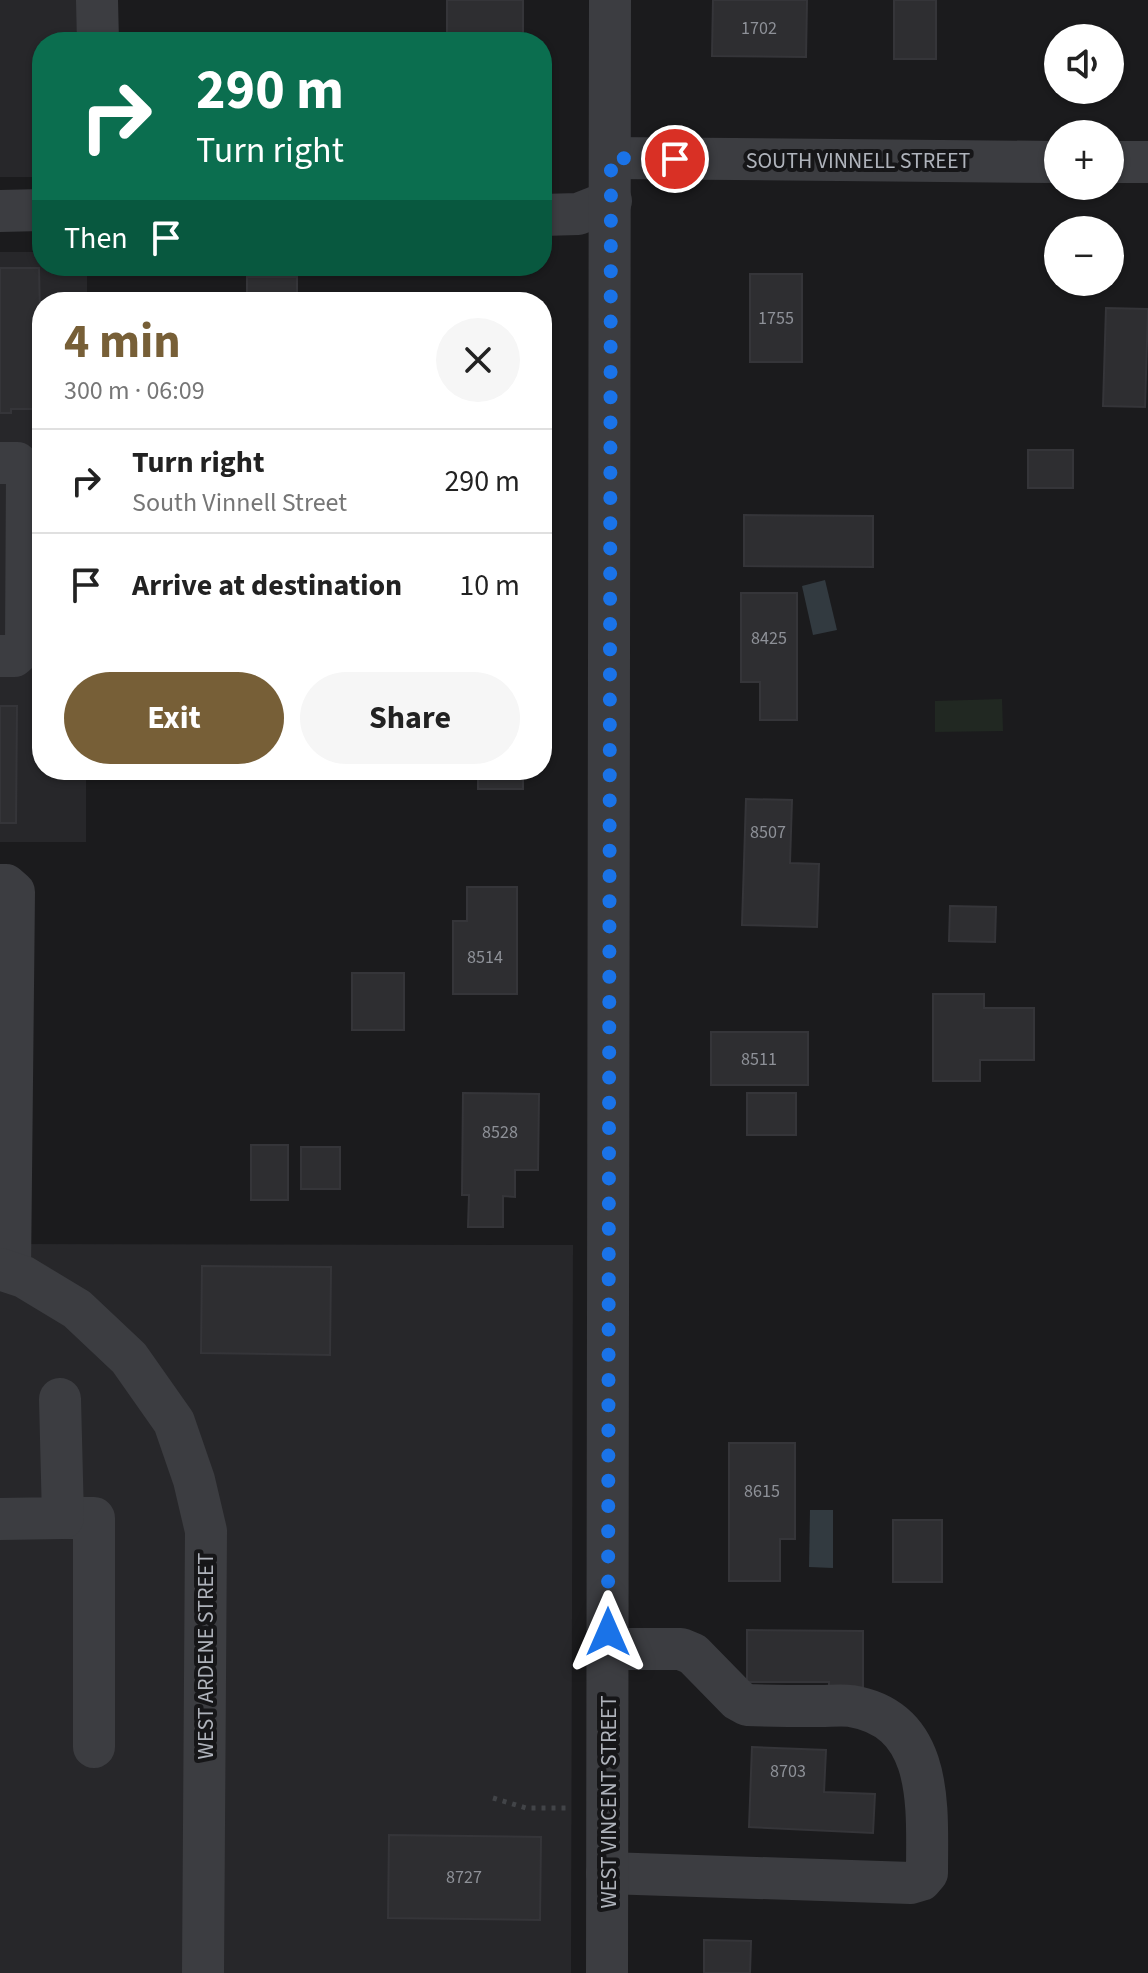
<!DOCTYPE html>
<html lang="en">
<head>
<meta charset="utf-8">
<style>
  body { margin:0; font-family:"Source Sans 3",sans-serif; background:#f6f6f6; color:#222; height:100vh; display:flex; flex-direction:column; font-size:30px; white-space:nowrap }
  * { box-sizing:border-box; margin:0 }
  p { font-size:26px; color:#767676 }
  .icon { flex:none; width:44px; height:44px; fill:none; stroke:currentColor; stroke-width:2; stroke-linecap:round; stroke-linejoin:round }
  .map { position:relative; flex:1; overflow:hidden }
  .panel { position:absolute; left:32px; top:292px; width:520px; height:488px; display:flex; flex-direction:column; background:#fff; border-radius:32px; box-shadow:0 2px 6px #0004 }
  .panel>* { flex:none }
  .banner { position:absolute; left:32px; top:32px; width:520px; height:244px; border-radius:32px; box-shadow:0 2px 6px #0004; background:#0b6e4f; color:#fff; overflow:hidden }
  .tools { position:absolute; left:1044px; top:24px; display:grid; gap:16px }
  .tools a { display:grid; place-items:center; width:80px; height:80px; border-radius:50%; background:#fff; box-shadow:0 2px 6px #0004; font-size:40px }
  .pin { position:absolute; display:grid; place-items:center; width:68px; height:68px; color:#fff; margin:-34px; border:4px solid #fff; border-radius:50%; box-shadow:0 2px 8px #0007 }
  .me { position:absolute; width:88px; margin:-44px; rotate:0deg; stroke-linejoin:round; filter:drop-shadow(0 0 6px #0008) }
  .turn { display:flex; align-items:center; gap:28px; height:168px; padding:0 32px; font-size:36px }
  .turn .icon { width:104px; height:104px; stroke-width:2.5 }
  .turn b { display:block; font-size:56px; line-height:68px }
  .then { display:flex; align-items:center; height:76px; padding:0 32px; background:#0003; gap:16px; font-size:30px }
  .round { display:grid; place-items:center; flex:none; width:84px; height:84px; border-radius:42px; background:#f6f6f6 }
  .headline { display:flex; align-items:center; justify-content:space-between; height:136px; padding:0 32px }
  h1 { font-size:48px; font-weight:700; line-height:60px; color:#775f37 }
  .cta { display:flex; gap:16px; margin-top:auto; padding:16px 32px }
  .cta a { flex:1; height:92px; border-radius:48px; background:#775f37; color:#fff; font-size:32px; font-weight:700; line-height:92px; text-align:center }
  .cta a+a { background:#f6f6f6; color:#222 }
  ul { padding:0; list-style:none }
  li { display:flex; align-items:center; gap:24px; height:104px; padding:0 32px; border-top:2px solid #e0e0e0 }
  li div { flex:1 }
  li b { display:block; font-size:30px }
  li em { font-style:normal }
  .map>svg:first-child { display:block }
  .built { fill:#27272a }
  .green { fill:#212822 }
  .water { fill:#323a40 }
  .building { fill:#2e2e31; stroke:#353539; stroke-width:2 }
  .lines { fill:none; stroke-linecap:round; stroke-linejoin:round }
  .path { stroke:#424448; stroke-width:5; stroke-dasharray:4 6; stroke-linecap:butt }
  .minor { stroke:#3c3d41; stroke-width:42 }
  .route { stroke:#1a73e8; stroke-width:14; stroke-dasharray:0 25.2 }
  .labels { text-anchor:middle; stroke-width:8; stroke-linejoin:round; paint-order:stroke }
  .number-label { font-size:18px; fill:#8e9198 }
  .street-label { font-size:22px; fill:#afb3bb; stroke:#161618 }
</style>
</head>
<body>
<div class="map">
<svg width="1148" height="1973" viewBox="0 0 1148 1973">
  <rect width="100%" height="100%" fill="#1b1b1d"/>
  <g class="built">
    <path d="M0,0H114V42H42V177H0Z"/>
    <path d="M0,252H42V266H87V302H42V770H86V842H0Z"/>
    <path d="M0,1244L573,1245L571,1973H0Z"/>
  </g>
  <path class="green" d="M1002,699L1003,731L935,732V701Z"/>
  <g class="water">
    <path d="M825,580L837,630L813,635L802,586Z"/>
    <path d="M810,1510H833V1568L809,1567Z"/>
  </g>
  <g class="building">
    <rect x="447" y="0" width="76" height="42"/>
    <path d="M713,0H807L806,57L712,56Z"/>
    <rect x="894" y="0" width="42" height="59"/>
    <path d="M0,268H39L42,409H11V413H0Z"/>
    <rect x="750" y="274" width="52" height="88"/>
    <path d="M247,277H297V302H178V295H247Z"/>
    <path d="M1106,308L1148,309L1145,407L1103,406Z"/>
    <rect x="1028" y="450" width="45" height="38"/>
    <path d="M744,515L873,516V567L744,566Z"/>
    <path d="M741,593H797V720H760V682H741Z"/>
    <path d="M0,706H17L16,823H0Z"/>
    <rect x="478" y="770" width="45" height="19"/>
    <path d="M746,799L792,800L790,863L819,864L817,927L742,925Z"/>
    <path d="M467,887H517V994H453V921H467Z"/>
    <path d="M950,906L996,907L995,942L949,941Z"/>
    <rect x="352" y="973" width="52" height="57"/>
    <path d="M933,994H984V1008H1034V1060H980V1081H933Z"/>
    <rect x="711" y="1032" width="97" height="53"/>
    <path d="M463,1093L539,1094L538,1170H515V1197L503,1196V1227H468L469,1195H462Z"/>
    <rect x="747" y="1093" width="49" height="42"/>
    <rect x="251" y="1145" width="37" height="55"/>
    <rect x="301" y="1147" width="39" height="42"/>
    <path d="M202,1266L331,1267L330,1355L201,1353Z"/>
    <path d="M729,1443H795V1539H780V1581H729Z"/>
    <rect x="893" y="1520" width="49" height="62"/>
    <path d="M747,1630L863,1631V1692H829V1682H747Z"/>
    <path d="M752,1747L826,1750L824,1792L875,1794L873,1833L749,1827Z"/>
    <path d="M389,1835L541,1837L540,1920L388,1918Z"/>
    <path d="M704,1940L751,1941L750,1973H704Z"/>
  </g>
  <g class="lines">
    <path class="path" d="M493,1798L526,1808H570"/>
    <g class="minor">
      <path d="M97,0L98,42"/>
      <path d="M611,158L1058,162"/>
      <path d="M1110,162H1148"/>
      <path d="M0,211L42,210"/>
      <path d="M542,215L578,214L611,201"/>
      <path d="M0,463H17L27,472L26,645L14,656H0"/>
      <path d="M0,885H6L14,892L10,1271"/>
      <path d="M0,1269L24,1277L77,1309L129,1358L174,1422L194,1480L206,1531L203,1973"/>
      <path d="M63,1518H94V1747"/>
      <path d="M0,1519L63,1518L60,1399"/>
      <path d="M607,1873L911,1883L921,1880L927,1873C927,1808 935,1720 851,1706C842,1705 830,1706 821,1706C796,1706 771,1706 747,1705L738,1700L693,1654L681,1649H608"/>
      <path d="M607,1973L610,0"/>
    </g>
  </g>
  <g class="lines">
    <path class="route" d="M608,1632L611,158L675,159"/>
  </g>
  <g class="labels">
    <g class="number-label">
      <text x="759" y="34">1702</text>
      <text x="776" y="324">1755</text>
      <text x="769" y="644">8425</text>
      <text x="768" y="838">8507</text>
      <text x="485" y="963">8514</text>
      <text x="759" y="1065">8511</text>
      <text x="500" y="1138">8528</text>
      <text x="762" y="1497">8615</text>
      <text x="788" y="1777">8703</text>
      <text x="464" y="1883">8727</text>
    </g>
    <g class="street-label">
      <text x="858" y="168">SOUTH VINNELL STREET</text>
      <text transform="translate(205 1656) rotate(-90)" y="8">WEST ARDENE STREET</text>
      <text transform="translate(608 1802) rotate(-90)" y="8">WEST VINCENT STREET</text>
    </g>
  </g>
</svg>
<div class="tools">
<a><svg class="icon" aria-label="sound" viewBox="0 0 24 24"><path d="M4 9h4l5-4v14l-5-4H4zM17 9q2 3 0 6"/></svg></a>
<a>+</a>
<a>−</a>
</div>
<div class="pin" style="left:675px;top:159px;background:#d93025"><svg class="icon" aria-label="arrive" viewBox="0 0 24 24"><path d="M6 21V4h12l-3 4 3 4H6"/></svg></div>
<svg class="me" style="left:608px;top:1632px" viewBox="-20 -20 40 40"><path d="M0-17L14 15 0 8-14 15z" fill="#1a73e8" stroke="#fff" stroke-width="4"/></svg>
<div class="banner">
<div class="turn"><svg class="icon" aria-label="right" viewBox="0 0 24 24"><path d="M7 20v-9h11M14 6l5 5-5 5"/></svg><div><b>290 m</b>Turn right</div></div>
<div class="then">Then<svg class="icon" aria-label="arrive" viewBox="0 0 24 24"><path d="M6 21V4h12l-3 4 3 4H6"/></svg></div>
</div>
<section class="panel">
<div class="headline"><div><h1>4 min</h1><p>300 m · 06:09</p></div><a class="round"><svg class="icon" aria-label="close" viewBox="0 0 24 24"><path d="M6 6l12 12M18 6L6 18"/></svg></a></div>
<ul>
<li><svg class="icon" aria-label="right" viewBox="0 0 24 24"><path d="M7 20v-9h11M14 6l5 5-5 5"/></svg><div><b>Turn right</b><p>South Vinnell Street</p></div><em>290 m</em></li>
<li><svg class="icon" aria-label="arrive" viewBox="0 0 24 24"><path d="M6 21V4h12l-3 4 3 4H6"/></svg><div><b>Arrive at destination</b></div><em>10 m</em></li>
</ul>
<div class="cta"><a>Exit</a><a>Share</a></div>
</section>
</div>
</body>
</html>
